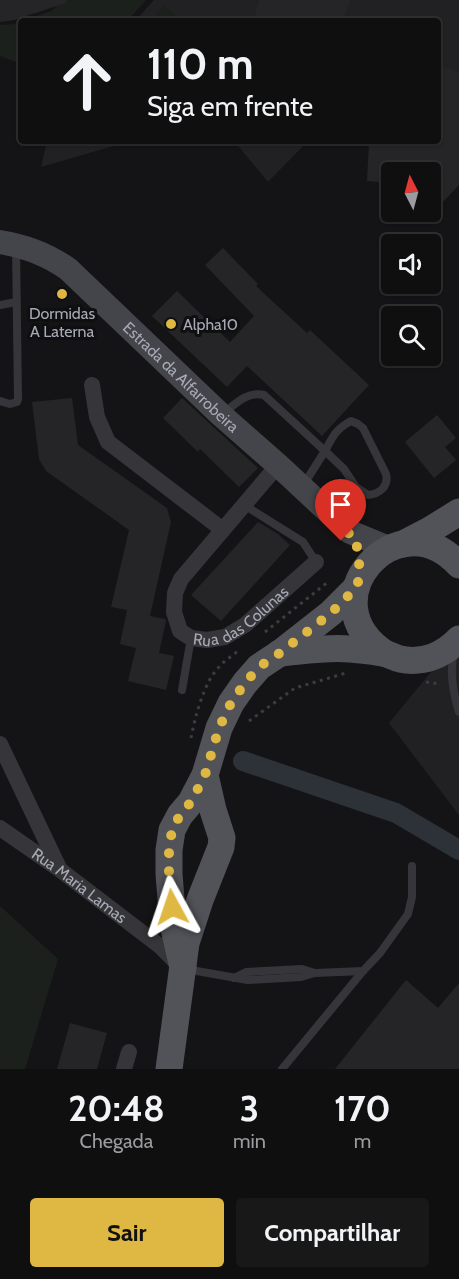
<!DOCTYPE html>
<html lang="pt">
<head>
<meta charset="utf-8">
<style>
  body { margin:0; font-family:Cabin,sans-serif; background:#181819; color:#f1f3f6; height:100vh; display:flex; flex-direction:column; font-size:22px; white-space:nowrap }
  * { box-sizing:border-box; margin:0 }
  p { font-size:20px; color:#9b9c9f }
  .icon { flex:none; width:33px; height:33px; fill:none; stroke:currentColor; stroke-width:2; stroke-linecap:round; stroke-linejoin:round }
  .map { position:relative; height:1069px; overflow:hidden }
  .sheet { display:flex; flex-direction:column; background:#0f0f10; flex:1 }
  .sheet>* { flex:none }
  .hud { position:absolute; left:18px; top:18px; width:423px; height:126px; border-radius:6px; box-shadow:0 2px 4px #0004,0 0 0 2px #2f2f30; background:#0f0f10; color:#f1f3f6; overflow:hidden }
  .needle { width:39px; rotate:354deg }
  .fabs { position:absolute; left:381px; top:162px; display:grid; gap:12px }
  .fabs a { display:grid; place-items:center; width:60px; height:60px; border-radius:6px; background:#0f0f10; box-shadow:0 2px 4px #0004,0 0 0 2px #2f2f30; font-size:30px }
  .pin { position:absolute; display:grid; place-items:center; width:51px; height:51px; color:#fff; margin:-62px -26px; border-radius:50% 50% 50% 0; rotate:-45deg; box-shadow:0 0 6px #0007 }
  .pin .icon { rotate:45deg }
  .me { position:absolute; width:66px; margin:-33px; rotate:355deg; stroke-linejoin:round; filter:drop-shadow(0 0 4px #0008) }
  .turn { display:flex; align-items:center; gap:21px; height:126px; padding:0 30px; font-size:27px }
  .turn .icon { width:78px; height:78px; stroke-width:2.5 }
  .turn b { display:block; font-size:42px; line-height:51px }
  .eta { display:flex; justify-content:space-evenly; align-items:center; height:102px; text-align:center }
  .eta b { font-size:36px; font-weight:700; line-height:42px }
  .primary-button { display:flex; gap:12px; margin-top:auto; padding:12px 30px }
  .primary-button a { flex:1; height:69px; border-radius:6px; background:#dfb843; color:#111; font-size:24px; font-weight:700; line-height:69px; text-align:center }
  .primary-button a+a { background:#181819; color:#f1f3f6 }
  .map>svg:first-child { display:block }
  .built { fill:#212023 }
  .green { fill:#1b201c }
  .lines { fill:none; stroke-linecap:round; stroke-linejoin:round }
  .canal { stroke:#2c3238; stroke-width:20 }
  .building { fill:#252427 }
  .path { stroke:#3c3d41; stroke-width:3; stroke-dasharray:3 4.5; stroke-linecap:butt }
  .service { stroke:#36363a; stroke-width:8 }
  .minor { stroke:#36363a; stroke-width:16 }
  .secondary { stroke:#44454a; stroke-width:24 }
  .primary { stroke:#525359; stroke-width:27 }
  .route { stroke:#dfb843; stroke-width:10; stroke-dasharray:0 18 }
  .poi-dot { fill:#dfb843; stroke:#0f0f11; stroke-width:2 }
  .labels { text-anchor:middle; stroke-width:6; stroke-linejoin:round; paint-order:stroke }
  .poi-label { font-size:16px; fill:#a7aab5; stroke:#0f0f11 }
  .street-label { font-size:16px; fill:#a7aab5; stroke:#0f0f11 }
</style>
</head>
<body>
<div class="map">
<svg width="459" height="1069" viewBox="0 0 459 1069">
  <rect width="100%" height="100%" fill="#141416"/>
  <g class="built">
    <path d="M154,0H459V136L438,129V21H135Z"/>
    <path d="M47,141H131L41,167Z"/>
    <path d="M234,141H308L268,182Z"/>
    <path d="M459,638V815L389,723Z"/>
  </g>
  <g class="green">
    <path d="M64,0H146L127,21H22L51,11Z"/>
    <path d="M164,6L181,21H150Z"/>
    <path d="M21,21V64L0,56V25L14,24Z"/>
    <path d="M0,906L58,959L25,1069H0Z"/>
  </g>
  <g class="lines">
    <path class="canal" d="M243,761L396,813L459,850"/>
  </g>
  <g class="building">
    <path d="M0,0H66V3L14,20L0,22Z"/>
    <path d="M259,0H350L343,21H253Z"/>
    <path d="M438,65L459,72V185L441,204L430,195V172H392V183L367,181L369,141H438Z"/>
    <path d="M223,248L258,284L256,286L307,333L310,330L369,385L322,436L247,366L227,387L152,316L177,291L230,342L254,316L205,265Z"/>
    <path d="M72,398L78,445L167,508L171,522L150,616L165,619L166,621L159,653L174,656L166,690L128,681L136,648L120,644L127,610L111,607L129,530L46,471L39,459L32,402Z"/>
    <path d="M182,398L258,468L239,487L200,449L198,452L163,418Z"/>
    <path d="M437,415L456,438L445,447L456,460L434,478L405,442Z"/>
    <path d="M258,522L278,534L290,545L221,621L191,595Z"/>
    <path d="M406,980L438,1008L459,983V1069H335Z"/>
    <path d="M70,1023L107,1033L97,1069H57Z"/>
  </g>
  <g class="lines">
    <g class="path">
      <path d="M265,632L328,582"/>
      <path d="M426,682L440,684"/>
      <path d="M249,721L295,688L346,673"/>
      <path d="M191,738C195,717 204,682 219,667C224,661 232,656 238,651"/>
    </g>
    <g class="service">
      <path d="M0,305L16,302"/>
      <path d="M0,401L10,404L17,402L18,399L16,246"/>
      <path d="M223,414C235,404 247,391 264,395L325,451C333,436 336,429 351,421L358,424L363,428L386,474C389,486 380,494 368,495L356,487L344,469L325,451L304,484"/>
      <path d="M244,505L303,542L316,562"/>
      <path d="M454,653C449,673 453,693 459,712"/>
      <path d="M182,690L191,638"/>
      <path d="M185,969L248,980L301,977L315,973L363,971"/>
      <path d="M234,978L246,972L302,969L315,973"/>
      <path d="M282,1069L363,971L380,953L408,914L412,897V866"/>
    </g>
    <g class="minor">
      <path d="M92,385L97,417L108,442L223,530"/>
      <path id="s1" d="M278,465L181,579L175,593L174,612L180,631L191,638L207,640L225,637L245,625L316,562"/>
      <path d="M0,744L59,868"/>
      <path id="s2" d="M0,828L59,869L161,947L180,966"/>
      <path d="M124,1069L129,1052"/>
    </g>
    <path class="secondary" id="s3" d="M0,242C25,246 47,254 68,269L221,415L278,465L350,532L389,548"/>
    <g class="primary">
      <path d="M403,544L430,530L459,512"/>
      <path d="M280,653C303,651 326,647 350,649C362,650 376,651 387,654C392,656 396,658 400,659C423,664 444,655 459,639"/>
      <path d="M386,654C305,602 397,497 459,565"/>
      <path d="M183,968L173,924L169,874V850L172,830L180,815L191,802L205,775L219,728L231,703L245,683L259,667L280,653L331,613L356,588"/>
      <path d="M169,1069L186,943L200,900L221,847L222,838L213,810L205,775"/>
    </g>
  </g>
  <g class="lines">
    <path class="route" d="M172,907L169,873V850L172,830L180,815L191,802L205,775L219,728L231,703L245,683L259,667L280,653L331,613L356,588L360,576L358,549L350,532L341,541"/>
  </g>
  <g class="poi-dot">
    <circle cx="62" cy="294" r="6"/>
    <circle cx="171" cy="324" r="6"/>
  </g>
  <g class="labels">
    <g class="poi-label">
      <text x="62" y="319">Dormidas<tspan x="62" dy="18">A Laterna</tspan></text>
      <text x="183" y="330" text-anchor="start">Alpha10</text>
    </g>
    <g class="street-label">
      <text dy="6" stroke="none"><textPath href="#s3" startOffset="230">Estrada da Alfarrobeira</textPath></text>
      <text dy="6" stroke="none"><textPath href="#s1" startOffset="274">Rua das Colunas</textPath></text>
      <text dy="6" stroke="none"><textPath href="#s2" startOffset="98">Rua Maria Lamas</textPath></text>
    </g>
  </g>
</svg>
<div class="fabs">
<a><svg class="needle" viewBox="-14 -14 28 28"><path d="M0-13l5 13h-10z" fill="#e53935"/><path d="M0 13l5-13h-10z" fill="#9b9c9f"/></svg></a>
<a><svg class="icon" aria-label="sound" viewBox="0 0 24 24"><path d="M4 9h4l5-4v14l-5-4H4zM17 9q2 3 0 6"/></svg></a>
<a><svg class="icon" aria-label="search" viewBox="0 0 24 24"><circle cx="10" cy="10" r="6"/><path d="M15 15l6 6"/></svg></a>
</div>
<div class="pin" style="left:341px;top:541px;background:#d93025"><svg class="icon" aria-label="arrive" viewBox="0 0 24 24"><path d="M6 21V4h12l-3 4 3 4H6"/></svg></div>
<svg class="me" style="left:172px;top:907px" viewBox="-20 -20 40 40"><path d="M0-17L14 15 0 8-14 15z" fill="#dfb843" stroke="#fff" stroke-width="4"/></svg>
<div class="hud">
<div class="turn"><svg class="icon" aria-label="ahead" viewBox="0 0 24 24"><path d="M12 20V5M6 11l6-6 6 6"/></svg><div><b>110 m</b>Siga em frente</div></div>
</div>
</div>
<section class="sheet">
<div class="eta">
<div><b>20:48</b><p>Chegada</p></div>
<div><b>3</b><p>min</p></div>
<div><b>170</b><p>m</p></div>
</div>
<div class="primary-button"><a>Sair</a><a>Compartilhar</a></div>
</section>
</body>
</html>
